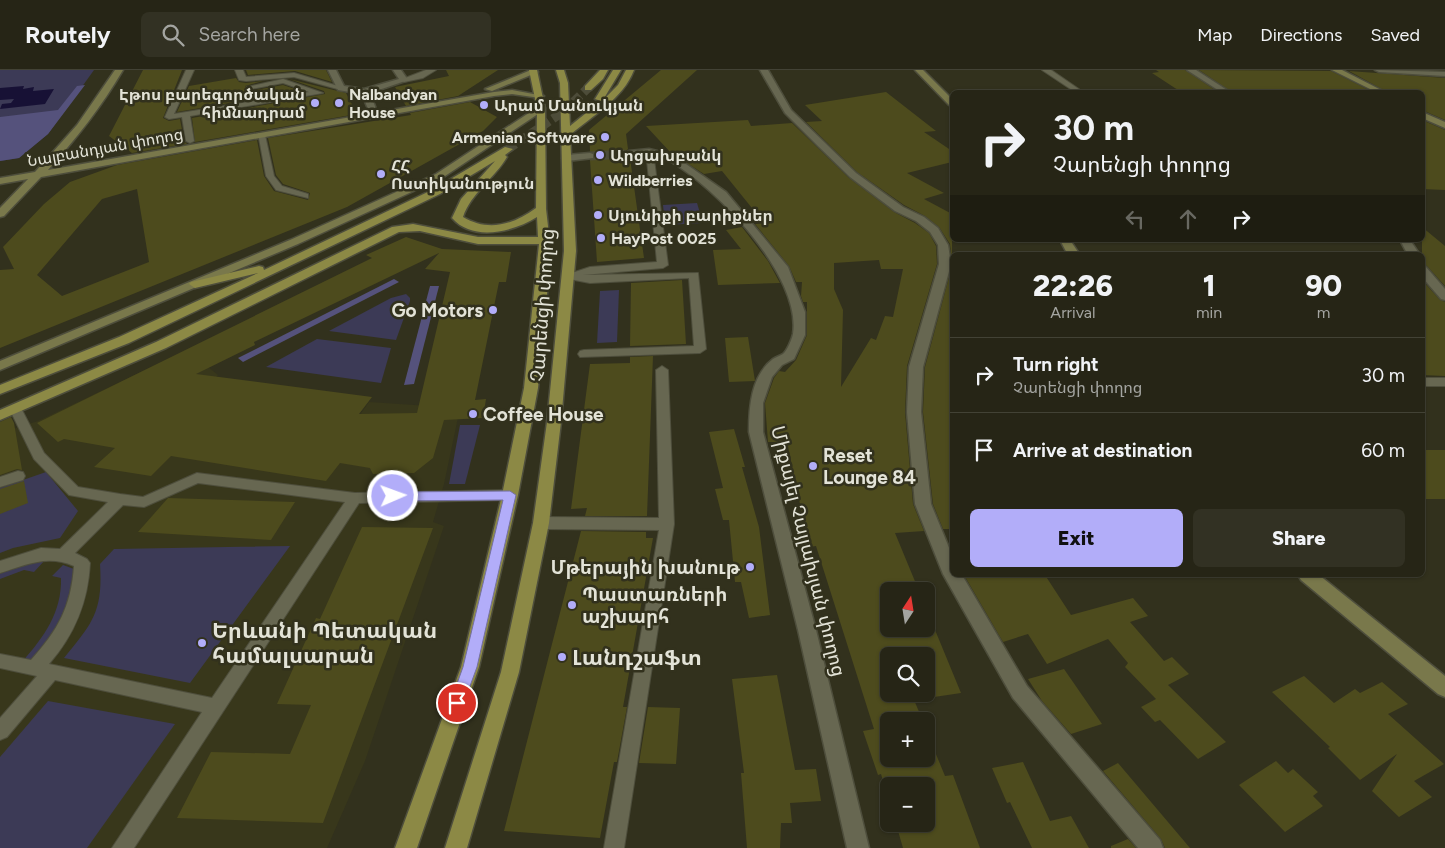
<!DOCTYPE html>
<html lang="en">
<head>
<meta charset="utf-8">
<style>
  body { margin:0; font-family:Figtree,"Noto Sans Armenian",sans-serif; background:#323123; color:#f1f3f6; height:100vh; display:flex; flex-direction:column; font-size:19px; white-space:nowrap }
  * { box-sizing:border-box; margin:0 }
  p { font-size:16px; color:#a4a5a1 }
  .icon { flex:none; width:28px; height:28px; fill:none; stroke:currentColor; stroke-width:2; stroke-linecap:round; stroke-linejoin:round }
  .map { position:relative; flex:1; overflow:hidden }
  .drawer { position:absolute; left:950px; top:182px; width:475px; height:325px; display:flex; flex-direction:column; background:#262516; border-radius:8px; box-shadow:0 1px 4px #0004,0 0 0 1px #424235 }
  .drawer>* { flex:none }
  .guide { position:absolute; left:950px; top:20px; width:475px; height:152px; border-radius:8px; box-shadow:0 1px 4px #0004,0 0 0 1px #424235; background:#262516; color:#f1f3f6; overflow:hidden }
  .needle { width:32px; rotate:12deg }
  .tools { position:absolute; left:880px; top:512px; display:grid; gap:10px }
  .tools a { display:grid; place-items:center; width:55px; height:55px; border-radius:8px; background:#262516; box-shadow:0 1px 4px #0004,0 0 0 1px #424235; font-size:25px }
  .pin { position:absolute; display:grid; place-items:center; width:42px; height:42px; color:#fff; margin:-21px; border:2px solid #fff; border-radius:50%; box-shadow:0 1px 5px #0007 }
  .me { position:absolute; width:55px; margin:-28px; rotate:88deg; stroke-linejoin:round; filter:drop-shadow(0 0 4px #0008) }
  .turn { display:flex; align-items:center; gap:18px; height:105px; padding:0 20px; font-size:22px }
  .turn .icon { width:65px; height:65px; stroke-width:2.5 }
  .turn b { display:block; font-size:35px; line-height:42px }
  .lanes { display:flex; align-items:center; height:48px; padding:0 20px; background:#0003; justify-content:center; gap:25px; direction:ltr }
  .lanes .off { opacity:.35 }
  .eta { display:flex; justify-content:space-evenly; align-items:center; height:85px; text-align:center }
  .eta b { font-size:30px; font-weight:800; line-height:35px }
  .primary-button { display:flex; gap:10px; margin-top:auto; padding:10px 20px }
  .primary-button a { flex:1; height:58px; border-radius:8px; background:#b2adf9; color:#111; font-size:20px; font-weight:800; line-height:58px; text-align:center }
  .primary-button a+a { background:#323123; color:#f1f3f6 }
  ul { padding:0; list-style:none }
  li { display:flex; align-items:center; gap:15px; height:75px; padding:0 20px; border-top:1px solid #424235 }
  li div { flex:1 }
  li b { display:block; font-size:19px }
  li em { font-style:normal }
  header { display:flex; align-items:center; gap:30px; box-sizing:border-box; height:70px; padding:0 25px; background:#262516; border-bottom:1px solid #424235 }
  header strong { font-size:24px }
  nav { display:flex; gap:28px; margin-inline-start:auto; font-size:18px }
  .search { width:350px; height:45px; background:#323123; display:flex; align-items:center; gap:12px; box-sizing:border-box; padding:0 18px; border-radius:8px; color:#a4a5a1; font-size:19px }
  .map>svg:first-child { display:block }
  .built { fill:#38371b }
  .green { fill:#3c3a56 }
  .forest { fill:#55527c }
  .water { fill:#171135 }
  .building { fill:#4d4b1d; fill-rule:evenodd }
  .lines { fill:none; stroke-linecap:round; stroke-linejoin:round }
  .street-tunnel { stroke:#4d4c39; stroke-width:9; stroke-dasharray:9 4.5; stroke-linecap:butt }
  .primary-tunnel { stroke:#4d4c39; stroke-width:9; stroke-dasharray:9 4.5; stroke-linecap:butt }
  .lane-casing { stroke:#4e4e3c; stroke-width:2 }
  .street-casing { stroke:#4e4e3c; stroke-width:3 }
  .secondary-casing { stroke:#4e4e3c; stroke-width:3 }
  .primary-casing { stroke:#4e4e3c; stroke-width:3 }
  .lane { fill:#676751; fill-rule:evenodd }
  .street { fill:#676751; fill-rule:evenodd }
  .secondary { fill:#79784b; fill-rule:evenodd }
  .primary { fill:#8c8945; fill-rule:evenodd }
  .route { fill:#b2adf9; stroke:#7470a2 }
  .poi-dot { fill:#b2adf9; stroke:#32311d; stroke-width:2 }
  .labels { text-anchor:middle; stroke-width:5; stroke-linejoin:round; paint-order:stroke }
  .far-poi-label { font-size:16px; font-weight:bold; fill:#e3e3d7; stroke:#32311d; text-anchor:start }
  .far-street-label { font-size:16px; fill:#e3e3d7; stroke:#32311d }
  .street-label { font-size:19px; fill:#e3e3d7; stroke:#32311d }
  .poi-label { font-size:19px; font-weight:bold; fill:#e3e3d7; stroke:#32311d; text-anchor:start }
  .near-poi-label { font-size:22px; font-weight:bold; fill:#e3e3d7; stroke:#32311d; text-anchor:start }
</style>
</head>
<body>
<header>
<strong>Routely</strong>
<div class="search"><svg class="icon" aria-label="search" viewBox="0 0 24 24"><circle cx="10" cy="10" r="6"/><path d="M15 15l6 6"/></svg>Search here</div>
<nav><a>Map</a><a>Directions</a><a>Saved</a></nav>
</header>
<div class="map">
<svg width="1445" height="778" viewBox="0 0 1445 778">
  <rect width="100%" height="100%" fill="#32311d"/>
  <path class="built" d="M187,280L218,305L202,324L359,346L369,332L460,338L444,414L433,452L444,456L365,691L327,778H0V363L38,351Z"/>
  <g class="green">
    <path d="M0,0H94L48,64L19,88L0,91Z"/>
    <path d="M697,133L703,153L665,155L663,135Z"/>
    <path d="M619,220L617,272L597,273L600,221Z"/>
    <path d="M406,224L410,228V231L396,270L329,261L391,228Z"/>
    <path d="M317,269L391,278L381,313L266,297Z"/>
    <path d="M460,355H480L465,414H449Z"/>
    <path d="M46,402L78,441L60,468L13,478L0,483V418Z"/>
    <path d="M290,476L190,613L64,588C93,553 103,541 100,494L114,479Z"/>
    <path d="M31,490H45L34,502L24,500L0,509V502Z"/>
    <path d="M63,495L74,499L67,545L33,593L22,592C44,567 62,542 61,508L52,506Z"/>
    <path d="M48,631L175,654L87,778H0V687Z"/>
  </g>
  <g class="forest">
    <path d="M85,15L48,64L19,88L0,91V47L58,40L77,16Z"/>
    <path d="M394,209L399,212L243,292L238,288Z"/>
    <path d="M430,216H439L414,314L404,315Z"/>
  </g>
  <path class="water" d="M24,16L23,19L34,17L33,21L54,19L45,34L0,39L2,34L11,33L14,29L0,30V18Z"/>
  <g class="building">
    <path d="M143,0H182L163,48L169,51L180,49L184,71L187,74L132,83L109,66Z"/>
    <path d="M246,0H326L332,12L295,1L248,5Z"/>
    <path d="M446,0H498L458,26L406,36L395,17L449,6Z"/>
    <path d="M661,0H697L626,64L628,79L622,85L630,88L644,188L597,192L590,90L594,89L595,84L590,81L589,60Z"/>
    <path d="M1156,0H1185L1218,22H1181L1152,3L1159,2Z"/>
    <path d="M1199,0L1331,1L1373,22H1232Z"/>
    <path d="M1349,1L1445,8V50L1422,40V22H1387Z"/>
    <path d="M236,8L239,12L246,13L263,11L245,16L250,21L283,15L301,21L177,42L189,16Z"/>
    <path d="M289,9L346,23L357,44L195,72L192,48L325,24L324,21Z"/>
    <path d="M886,22L936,61L924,62L952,81V92L907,103L944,123L924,129L952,144V191L950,174L939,157L925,146L904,135L857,102L806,52L822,51L805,35Z"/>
    <path d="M470,32L497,47L483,61L347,137L0,278V200L14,199L3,177L44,134L70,112L117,95L257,70L264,106L274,121L308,130L310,123L283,114L276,105L268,68L411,45L410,43ZM137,119L149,192L62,226L37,205L102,129Z"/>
    <path d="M748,50L751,56L792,53L849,108L894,142L915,153L929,163L936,176L937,194L907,296L905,342L913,434L924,461L895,463L919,521H889V559H926V538L961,623L914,630L923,651H889V689H926V660L945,706L953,705L980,778H903L896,754H926V716H889V731L881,704L878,705L863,661L874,659L816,476L809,477L787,372H768L765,333L774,308L779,301L785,302L796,290L807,265V232H803L801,226L802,212H796L789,196L755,154L764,153L722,101L704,104L671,83L646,56ZM879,190L881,199H903L893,247L885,246L876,270L871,268L841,317L843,240L834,219V193ZM889,586H926V624H889Z"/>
    <path d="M1422,50L1445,60V120L1422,119Z"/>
    <path d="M742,157L768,191L780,213L718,215L713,180L741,179L726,160Z"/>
    <path d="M1422,157L1445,176V216L1427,196L1422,194Z"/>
    <path d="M406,167L442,179L511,182L506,212H499L475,330L486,329L483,348L444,350L433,388L414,403L373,404L370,398L340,393L326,411L171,386L151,406L94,397L115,378L64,369L58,372L37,353L372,188L366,185ZM439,183L425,199L450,202L417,343L359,344L372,327L196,304L255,275L254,272Z"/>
    <path d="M952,196V291L950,290L952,334V459H943L933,434L923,342L925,297Z"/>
    <path d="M682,210L686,274L630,276L631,213Z"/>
    <path d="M1422,210L1440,230L1445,232V306L1422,305Z"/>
    <path d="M748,267L755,311L729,312L725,268Z"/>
    <path d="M653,286L647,446H585L587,438L571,439L590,294L630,293V287Z"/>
    <path d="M11,347L14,353L22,400L17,399L0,405V352Z"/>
    <path d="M734,359L745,397H742L759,457L770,545L749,548L741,512H735L729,450H723L715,419L723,418L709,362Z"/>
    <rect x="1422" y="380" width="23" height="49"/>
    <path d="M24,411L28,433L0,444V419Z"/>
    <path d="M168,428L295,432L271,470L138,462Z"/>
    <path d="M362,457L433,458L323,753L177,748L211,682L290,684L311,635L277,634L316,548L320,549Z"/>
    <path d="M581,461L646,462V468H653L623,637H627L617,692H614L600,768L504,761Z"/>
    <path d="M964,505H1005L1007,508L1023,505H1045L1071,545L1133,528L1148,546L1130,552L1164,591L1172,587L1189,604L1168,615L1226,672L1198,689L1160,650L1155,652L1141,637L1156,629L1125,597L1128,593L1108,569L1047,594L1028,564L1003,572Z"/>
    <path d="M1064,599L1102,654L1071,664L1042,631L1028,609Z"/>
    <path d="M777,605L795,700L816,699L821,731L790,733L792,753H781L780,778H747L741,703H744L732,609Z"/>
    <path d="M1304,606L1334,633L1355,619L1360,623L1382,612L1408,634L1388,644L1444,694L1414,711L1432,727L1399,747L1372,721L1397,684L1360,710L1328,678L1330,677L1272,622Z"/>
    <path d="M648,637L680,638L676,694L639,693Z"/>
    <path d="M1276,691L1288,703L1293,699L1318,722L1313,726L1323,736L1285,762L1239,715Z"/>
    <path d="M1023,692L1050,751L1071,746L1089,778H1032L1010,732L1007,733L992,698Z"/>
    <path d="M1118,693L1190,778H1165L1161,769L1103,701Z"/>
    <path d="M1128,769L1136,778H1111V776Z"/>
  </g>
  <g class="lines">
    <path class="street-tunnel" d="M590,86L629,84"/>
    <path class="primary-tunnel" d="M508,79L563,42L588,18"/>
    <defs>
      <g id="lane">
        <path d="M186,0H194L174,44L309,22L283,13L251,19L247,17L283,9L323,23L190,46L194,71L190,73L186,71L182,47L169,49L165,47Z"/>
        <path d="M235,0H243L246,7L294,3L345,18L341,20L294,7L246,11L239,10Z"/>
        <path d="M426,0H436L423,8L404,12L400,10Z"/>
        <path d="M1042,0H1051L1083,22H1075Z"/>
        <path d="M258,63L265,65L274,106L282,116L308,124V128L276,120L266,106Z"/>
        <path d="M646,80L653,82L668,195L663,198L583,205L698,203L706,279L700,283L580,287L578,284L580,281L584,280L694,276L689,208L590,213L564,208L563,206L590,197L657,192Z"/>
        <path d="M662,296L668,300L674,454L624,778H604L659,460L541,459L536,457L534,453L536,449L541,447L659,448L656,300Z"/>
        <rect x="1422" y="308" width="23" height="8"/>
        <path d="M16,336L22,340L44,383L78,417L120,424L143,427L197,403L355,423L510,420L515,421L517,425L515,429L510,430L359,433L134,778H112L202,642L55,610L7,667L0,670V648L37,606L0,598V584L31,590C58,560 71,537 74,496C47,484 26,495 0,503V491L41,478L60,479L108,432L69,425L34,389L10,340ZM198,413L345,432L212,628L49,594C75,564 88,532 90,493L87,489L75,483L123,435L144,437Z"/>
        <path d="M18,401L23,402L25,406L23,410L0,417V407Z"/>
      </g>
      <g id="street">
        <path d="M328,0H336L344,16L364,19L399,9L393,0H401L408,10L370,23L376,39L372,42L368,39L362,24L338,20Z"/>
        <path d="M760,0H768L791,40L824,72L856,103L903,137L924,147L938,158L948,175L951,194L923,297L921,342L931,434L952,485V505H962L1027,616L1160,770L1163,778H1138L1013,628L943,504L915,434L907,342L909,297L939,194L938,175L930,162L916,151L895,141L850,107L818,76L785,43Z"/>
        <path d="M1187,0H1196L1230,22H1221Z"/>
        <path d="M1375,0L1445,2V6L1379,2Z"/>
        <path d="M649,79L673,85L726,122L788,197L805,242V265L794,289L782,295L772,307L763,333V362L816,560L869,778H847L798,560L749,362C749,337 751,306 773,289C776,287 780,286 783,284C787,281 792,269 793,264C802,206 715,116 668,90C655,83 632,90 624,84L629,81Z"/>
        <path d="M590,83L593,84V88L567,91L562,88L567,85Z"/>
        <path d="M1400,170H1410L1420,185H1408Z"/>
        <path d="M1422,196L1426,197L1445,219V230L1441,229L1422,207Z"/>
      </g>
      <g id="secondary">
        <path d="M115,0H123C102,36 76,69 48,100L494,22L512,20L544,26L540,28L512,24L494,26L41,107L4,146L0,147V138L28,109L0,114V108L35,102L77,55Z"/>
        <path d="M531,0L538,2L492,21L485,19Z"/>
        <path d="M915,0H923L952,29V35H949Z"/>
        <path d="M1332,0H1342L1385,22H1376Z"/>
        <path d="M541,35L545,38L544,40L442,108L298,174L0,300V291L290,170L436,104Z"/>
        <path d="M1422,42L1445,52V58L1422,48Z"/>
        <path d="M1060,170H1070L1080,185H1068Z"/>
        <path d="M1298,505H1319L1445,606V627L1438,624L1301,510Z"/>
      </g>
      <g id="primary">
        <path d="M529,0H537L545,38L546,139L551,182L538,318L518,425L479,597L417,778H395L461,597L502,425L524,318L539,174H478L420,161L399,162L166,278L0,350V340L156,272L392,157L413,154L478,167H538L537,147C513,162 473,172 452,148L461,129L495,91L440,124L129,273L0,324V315L119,267L258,203L195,218L189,214L191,212L259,196L263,197L264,200L432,120L505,77L513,79L505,85L507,87C494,109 471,123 463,147C488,162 513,155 536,138L537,38Z"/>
        <path d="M556,0H564L568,13L570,56L601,31L595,29L613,0H621L603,30L618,15L626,0H634C623,29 592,46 570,65L576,181L561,352L549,453L519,602L467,778H445L501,602L533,453L547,352L564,181L560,13Z"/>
        <path d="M600,0H608L603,9L591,20H585V16Z"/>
      </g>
    </defs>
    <use href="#lane" class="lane-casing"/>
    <use href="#street" class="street-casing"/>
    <use href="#secondary" class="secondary-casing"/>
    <use href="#primary" class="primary-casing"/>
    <use href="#lane" class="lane"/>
    <use href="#street" class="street"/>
    <use href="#secondary" class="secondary"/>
    <use href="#primary" class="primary"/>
  </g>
  <path class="route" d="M510,421L516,425L477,597L462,638L457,640L452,638L450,633L463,597L503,430L393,431L387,426L393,422Z"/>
  <g class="poi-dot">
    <circle cx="315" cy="33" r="5"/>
    <circle cx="339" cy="33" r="5"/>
    <circle cx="484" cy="35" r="5"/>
    <circle cx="605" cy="67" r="5"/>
    <circle cx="600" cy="85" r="5"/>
    <circle cx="381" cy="104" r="5"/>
    <circle cx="598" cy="110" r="5"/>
    <circle cx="598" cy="145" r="5"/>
    <circle cx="601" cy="168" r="5"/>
    <circle cx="493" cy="240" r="5"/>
    <circle cx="473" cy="344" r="5"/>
    <circle cx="813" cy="396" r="5"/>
    <circle cx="750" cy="497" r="5"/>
    <circle cx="572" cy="535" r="5"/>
    <circle cx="202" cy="573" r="5"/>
    <circle cx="562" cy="587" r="5"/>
  </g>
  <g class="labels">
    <g class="far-poi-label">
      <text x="305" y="30" text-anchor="end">Էթոս բարեգործական<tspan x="305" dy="18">հիմնադրամ</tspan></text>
      <text x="349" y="30">Nalbandyan<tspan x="349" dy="18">House</tspan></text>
      <text x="494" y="41">Արամ Մանուկյան</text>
      <text x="595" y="73" text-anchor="end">Armenian Software</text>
      <text x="610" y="91">Արցախբանկ</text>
      <text x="391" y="101">ՀՀ<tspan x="391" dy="18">Ոստիկանություն</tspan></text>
      <text x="608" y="116">Wildberries</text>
      <text x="608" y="151">Սյունիքի բարիքներ</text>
      <text x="611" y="174">HayPost 0025</text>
    </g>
    <g class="far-street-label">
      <text transform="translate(105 77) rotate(-10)" y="6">Նալբանդյան փողոց</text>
    </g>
    <g class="street-label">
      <text transform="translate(542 235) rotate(-86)" y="7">Չարենցի փողոց</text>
      <text transform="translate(809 481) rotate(76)" y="7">Միքայել Չայլախյան փողոց</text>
    </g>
    <g class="poi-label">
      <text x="483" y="247" text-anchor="end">Go Motors</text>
      <text x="483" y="351">Coffee House</text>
      <text x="823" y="392">Reset<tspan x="823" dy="22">Lounge 84</tspan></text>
      <text x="740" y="504" text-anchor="end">Մթերային խանութ</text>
      <text x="582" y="531">Պաստառների<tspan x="582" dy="22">աշխարհ</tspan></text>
    </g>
    <g class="near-poi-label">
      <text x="212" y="568">Երևանի Պետական<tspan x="212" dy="25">համալսարան</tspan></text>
      <text x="572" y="595">Լանդշաֆտ</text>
    </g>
  </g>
</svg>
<div class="tools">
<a><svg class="needle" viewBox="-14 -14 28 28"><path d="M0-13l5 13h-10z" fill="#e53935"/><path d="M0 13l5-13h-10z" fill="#a4a5a1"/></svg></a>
<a><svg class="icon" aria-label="search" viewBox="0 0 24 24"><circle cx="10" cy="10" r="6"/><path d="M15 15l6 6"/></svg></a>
<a>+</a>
<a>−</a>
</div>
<div class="pin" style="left:457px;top:633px;background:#d93025"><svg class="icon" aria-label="arrive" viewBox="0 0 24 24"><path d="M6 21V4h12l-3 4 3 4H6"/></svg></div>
<svg class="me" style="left:393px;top:426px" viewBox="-20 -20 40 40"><circle r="17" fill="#b2adf9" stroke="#fff" stroke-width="3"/><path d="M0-11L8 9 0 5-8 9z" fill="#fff"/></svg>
<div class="guide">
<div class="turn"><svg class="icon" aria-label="right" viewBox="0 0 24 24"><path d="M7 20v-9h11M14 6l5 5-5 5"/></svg><div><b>30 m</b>Չարենցի փողոց</div></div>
<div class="lanes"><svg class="icon off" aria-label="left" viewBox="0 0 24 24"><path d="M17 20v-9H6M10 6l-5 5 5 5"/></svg><svg class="icon off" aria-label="ahead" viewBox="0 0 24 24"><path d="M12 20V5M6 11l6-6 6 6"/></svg><svg class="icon" aria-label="right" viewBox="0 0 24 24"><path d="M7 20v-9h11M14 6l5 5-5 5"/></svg></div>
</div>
<section class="drawer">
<div class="eta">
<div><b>22:26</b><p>Arrival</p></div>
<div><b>1</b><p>min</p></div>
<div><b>90</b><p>m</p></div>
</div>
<ul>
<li><svg class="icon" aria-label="right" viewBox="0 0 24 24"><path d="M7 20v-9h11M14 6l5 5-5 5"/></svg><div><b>Turn right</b><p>Չարենցի փողոց</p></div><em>30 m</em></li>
<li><svg class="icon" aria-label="arrive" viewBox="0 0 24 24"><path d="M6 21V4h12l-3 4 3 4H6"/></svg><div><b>Arrive at destination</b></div><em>60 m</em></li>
</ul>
<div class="primary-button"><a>Exit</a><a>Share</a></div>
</section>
</div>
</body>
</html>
